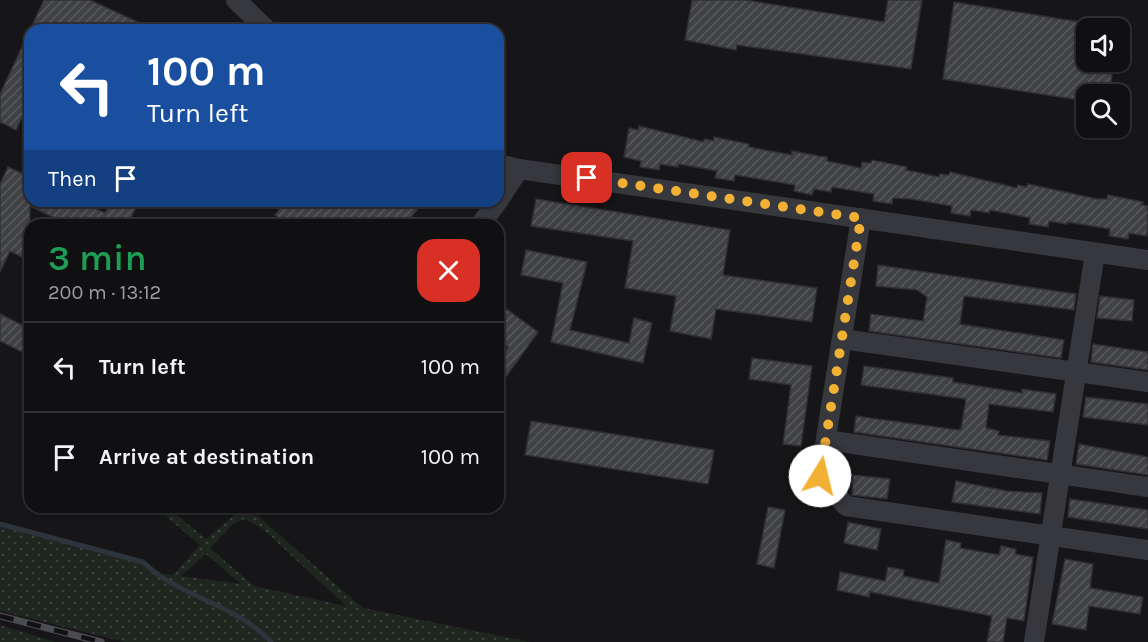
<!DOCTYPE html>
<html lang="en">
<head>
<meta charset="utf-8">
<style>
  body { margin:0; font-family:Karla,sans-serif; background:#19191b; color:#f1f3f6; height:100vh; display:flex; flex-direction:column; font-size:22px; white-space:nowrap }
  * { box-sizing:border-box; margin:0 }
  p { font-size:20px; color:#9c9d9f }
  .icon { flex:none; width:33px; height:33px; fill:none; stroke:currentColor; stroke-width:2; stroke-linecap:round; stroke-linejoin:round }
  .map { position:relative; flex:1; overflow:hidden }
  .drawer { position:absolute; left:24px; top:219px; width:480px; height:294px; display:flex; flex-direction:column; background:#101012; border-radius:18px; box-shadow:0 2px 4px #0004,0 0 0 2px #303032 }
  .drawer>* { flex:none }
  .hud { position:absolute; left:24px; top:24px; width:480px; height:183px; border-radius:18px; box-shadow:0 2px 4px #0004,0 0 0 2px #303032; background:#1a4fa0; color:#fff; overflow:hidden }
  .controls { position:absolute; left:1076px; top:18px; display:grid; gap:12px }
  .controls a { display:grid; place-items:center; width:54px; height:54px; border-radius:12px; background:#101012; box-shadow:0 2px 4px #0004,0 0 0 2px #303032; font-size:30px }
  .pin { position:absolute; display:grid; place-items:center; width:51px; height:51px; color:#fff; margin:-26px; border-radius:12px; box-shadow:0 3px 9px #0006 }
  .me { position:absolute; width:66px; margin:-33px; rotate:9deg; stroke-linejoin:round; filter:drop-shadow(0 0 4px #0008) }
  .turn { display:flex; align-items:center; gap:21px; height:126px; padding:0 24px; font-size:27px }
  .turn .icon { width:78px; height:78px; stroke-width:2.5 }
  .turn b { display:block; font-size:42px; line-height:51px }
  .then { display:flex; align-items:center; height:57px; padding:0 24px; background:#0003; gap:12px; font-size:22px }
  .round { display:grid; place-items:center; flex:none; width:63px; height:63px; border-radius:18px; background:#19191b }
  .summary { display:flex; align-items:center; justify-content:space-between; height:102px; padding:0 24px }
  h1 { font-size:36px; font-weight:600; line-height:45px; color:#1e9e55 }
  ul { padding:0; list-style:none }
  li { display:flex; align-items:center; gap:18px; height:90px; padding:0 24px; border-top:2px solid #303032 }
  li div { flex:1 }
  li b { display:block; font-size:22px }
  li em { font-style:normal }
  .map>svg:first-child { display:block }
  .grass { fill:url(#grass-dots); fill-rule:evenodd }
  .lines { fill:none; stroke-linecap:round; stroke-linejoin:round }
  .stream { stroke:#2c353c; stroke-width:5 }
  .building { fill:url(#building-hatch); stroke:#303034; stroke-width:1.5 }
  .street { stroke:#37383d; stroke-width:20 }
  .rail-casing { stroke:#4a4c52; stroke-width:7 }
  .rail { stroke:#111113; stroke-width:4.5; stroke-dasharray:14; stroke-linecap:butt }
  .route { stroke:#f2b134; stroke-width:10; stroke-dasharray:0 18 }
</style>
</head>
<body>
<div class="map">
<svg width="1148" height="642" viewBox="0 0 1148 642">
  <defs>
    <pattern id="grass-dots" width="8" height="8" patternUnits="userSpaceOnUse" patternTransform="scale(1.5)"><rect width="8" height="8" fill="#1e261f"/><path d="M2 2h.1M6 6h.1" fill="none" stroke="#3c433d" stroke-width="1.8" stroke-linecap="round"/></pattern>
    <pattern id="building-hatch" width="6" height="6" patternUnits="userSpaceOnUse" patternTransform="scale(1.5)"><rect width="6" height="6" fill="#404145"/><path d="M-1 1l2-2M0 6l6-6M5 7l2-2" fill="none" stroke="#595a5e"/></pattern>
  </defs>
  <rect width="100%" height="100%" fill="#161618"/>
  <g class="grass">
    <path d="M155,507H167L206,539L233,516L243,511L258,516L363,608L530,642H273L238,613L188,592L156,573L173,575L200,545ZM244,519L263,529L346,606L254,586L210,548L233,524ZM206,554L241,584L181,576Z"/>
    <path d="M0,525L142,563C179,599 235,603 269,642H125L0,611Z"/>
    <path d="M0,625L52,641L57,642H0Z"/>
  </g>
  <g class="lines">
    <path class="stream" d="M0,524L143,562C180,598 235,603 271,642"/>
  </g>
  <g class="building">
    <path d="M44,0H90L155,30H83L66,22L63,30H30V100L16,130L0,122V94Z"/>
    <path d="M692,0H745L884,22L888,0H922L911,69L737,45L736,50L685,40Z"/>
    <path d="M954,2L1086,23V62H1114L1109,94H1086V101L943,79Z"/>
    <path d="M639,126L704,142V139L714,141V137L749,144V147L792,155V151L819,156L827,157V161L861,168L862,162L871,163L872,160L907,167L906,170L939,177L940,174L949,175L950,172L1017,188L1018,185L1027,187L1028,184L1097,199H1107L1108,195L1143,202L1142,205L1148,206L1147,236L1129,233L1128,239L1109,236L1110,229L1067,222V224L1049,221L1048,227L1029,224L1030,218L990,210L989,213L971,210L970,216L951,213L952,206L911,199L893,198L892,204L873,201L874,194L832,187L831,192L814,189L812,195L794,191L795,185L735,175L734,181L715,178L717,171L678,164V167L660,164L659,170L640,167L641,161L624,157L629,128L638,130Z"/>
    <path d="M8,167L30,177V201H80L105,213L111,201H139L128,224L130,225H69L30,206V261L10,251L0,272V184Z"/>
    <path d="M536,199L730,230L723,275L817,288L812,322L716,309L711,339L670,331L676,296L625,288L633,241L531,226Z"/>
    <path d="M286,201H424L405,225H289L275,215Z"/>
    <path d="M526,250L587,262L570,330L629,343L634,318L652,323L643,363L551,342L563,283L521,275Z"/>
    <path d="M878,265L1076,294L1074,310L964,296L960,324L1064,340L1061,358L869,331L871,314L923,321L927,297L917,290L876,286Z"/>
    <path d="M1100,296L1134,300L1132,321L1097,318Z"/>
    <path d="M498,303L538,332L498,388V361L508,347L498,339Z"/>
    <path d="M0,314L30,329V356L0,341Z"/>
    <path d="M1093,344L1148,352V370L1091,362Z"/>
    <path d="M752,358L812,366L801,446L783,444L791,385L749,379Z"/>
    <path d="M864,366L953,378V382L1022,393V389L1056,394L1053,412L989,404L986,428L999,431L998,435L1050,441L1047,460L854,432L856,416L958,430L961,429L966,399L861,385Z"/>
    <path d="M1086,397L1148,404V425L1083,417Z"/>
    <path d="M531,421L714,450L708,484L525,455Z"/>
    <path d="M1079,444L1148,457V475L1076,464Z"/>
    <path d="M853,475L890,479L887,499L852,495Z"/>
    <path d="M956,481L1007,491L1042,493L1040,514L952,502Z"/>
    <path d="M1070,499L1148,510V529L1068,517Z"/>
    <path d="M768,507L785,510L774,568L757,564Z"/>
    <path d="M848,522L881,529L877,550L844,543Z"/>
    <path d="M946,540L961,543L960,548L999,555L1001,546L1016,549L1015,554L1033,557L1024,621L1007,618L1003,642H987L992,616L870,592L869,597L837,590L840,572L885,581L888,567L904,570L903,576L939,583Z"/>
    <path d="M1065,559L1093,564L1090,588L1143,597L1140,614L1089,606L1086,630L1052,624Z"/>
  </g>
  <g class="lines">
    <g class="street">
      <path d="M236,0L267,30"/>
      <path d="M498,164L519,169"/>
      <path d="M498,201L519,169L1148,260"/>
      <path d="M861,218L820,476L846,506L1148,550"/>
      <path d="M480,225L498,201"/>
      <path d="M842,339L1148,382"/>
      <path d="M826,440L1148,487"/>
      <path d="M1034,642L1095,253"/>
    </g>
    <defs>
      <path id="rail" d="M0,616L101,642"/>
    </defs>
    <use href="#rail" class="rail-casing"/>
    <use href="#rail" class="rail"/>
  </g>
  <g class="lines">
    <path class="route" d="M587,178L861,218L820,476"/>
  </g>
</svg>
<div class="controls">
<a><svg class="icon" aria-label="sound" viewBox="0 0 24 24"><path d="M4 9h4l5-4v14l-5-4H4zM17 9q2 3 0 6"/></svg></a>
<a><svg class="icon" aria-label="search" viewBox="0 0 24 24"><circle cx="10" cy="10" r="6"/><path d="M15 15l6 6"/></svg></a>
</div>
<div class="pin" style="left:587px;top:178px;background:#d93025"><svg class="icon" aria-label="arrive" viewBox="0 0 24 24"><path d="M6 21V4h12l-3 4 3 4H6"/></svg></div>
<svg class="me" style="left:820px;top:476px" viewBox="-20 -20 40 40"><circle r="19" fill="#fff"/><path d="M0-13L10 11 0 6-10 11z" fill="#f2b134"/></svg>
<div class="hud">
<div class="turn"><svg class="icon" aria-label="left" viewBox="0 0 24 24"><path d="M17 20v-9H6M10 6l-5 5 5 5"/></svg><div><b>100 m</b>Turn left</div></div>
<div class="then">Then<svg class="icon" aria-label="arrive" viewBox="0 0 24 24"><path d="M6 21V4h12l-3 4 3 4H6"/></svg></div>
</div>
<section class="drawer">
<div class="summary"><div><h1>3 min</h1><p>200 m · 13:12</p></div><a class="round" style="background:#d93025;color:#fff"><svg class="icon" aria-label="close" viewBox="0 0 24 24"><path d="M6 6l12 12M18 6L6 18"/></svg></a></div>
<ul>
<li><svg class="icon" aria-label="left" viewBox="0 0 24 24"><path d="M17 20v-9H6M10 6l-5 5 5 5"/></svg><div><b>Turn left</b></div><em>100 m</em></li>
<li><svg class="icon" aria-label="arrive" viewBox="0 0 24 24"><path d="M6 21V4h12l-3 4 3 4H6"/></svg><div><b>Arrive at destination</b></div><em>100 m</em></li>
</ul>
</section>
</div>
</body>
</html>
